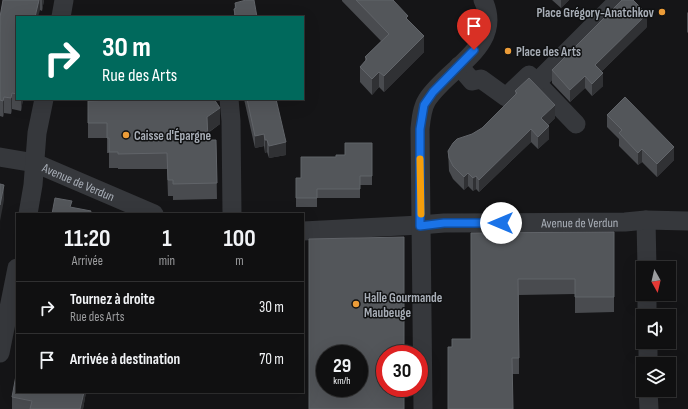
<!DOCTYPE html>
<html lang="fr">
<head>
<meta charset="utf-8">
<style>
  body { margin:0; font-family:"Sofia Sans Condensed",sans-serif; background:#19191a; color:#f1f3f6; height:100vh; display:flex; flex-direction:column; font-size:15px; white-space:nowrap }
  * { box-sizing:border-box; margin:0 }
  p { font-size:13px; color:#9c9d9f }
  .icon { flex:none; width:22px; height:22px; fill:none; stroke:currentColor; stroke-width:2; stroke-linecap:round; stroke-linejoin:round }
  .map { position:relative; flex:1; overflow:hidden }
  .sheet { position:absolute; left:16px; top:213px; width:288px; height:180px; display:flex; flex-direction:column; background:#101011; border-radius:0px; box-shadow:0 4px 16px #0002,0 0 0 1px #303031 }
  .sheet>* { flex:none }
  .top-card { position:absolute; left:16px; top:16px; width:288px; height:84px; border-radius:0px; box-shadow:0 4px 16px #0002,0 0 0 1px #303031; background:#00695c; color:#fff; overflow:hidden }
  .needle { width:26px; rotate:172deg }
  .buttons { position:absolute; left:636px; top:261px; display:grid; gap:8px }
  .buttons a { display:grid; place-items:center; width:40px; height:40px; border-radius:0px; background:#101011; box-shadow:0 4px 16px #0002,0 0 0 1px #303031; font-size:20px }
  .speed { position:absolute; left:316px; top:345px; display:flex; gap:8px; font-size:20px; font-weight:700; text-align:center }
  .speed>* { display:grid; place-content:center; width:52px; height:52px; border-radius:50%; background:#101011; box-shadow:0 4px 16px #0002,0 0 0 1px #303031; line-height:1 }
  .speed small { font-size:10px; font-weight:400 }
  .speed .limit { border:6px solid #d22; background:#fff; color:#111 }
  .pin { position:absolute; display:grid; place-items:center; width:34px; height:34px; color:#fff; margin:-41px -17px; border-radius:50% 50% 50% 0; rotate:-45deg; box-shadow:0 0 4px #0007 }
  .pin .icon { rotate:45deg }
  .me { position:absolute; width:44px; margin:-22px; rotate:270deg; stroke-linejoin:round; filter:drop-shadow(0 0 3px #0008) }
  .turn { display:flex; align-items:center; gap:14px; height:84px; padding:0 20px; font-size:18px }
  .turn .icon { width:52px; height:52px; stroke-width:2.5 }
  .turn b { display:block; font-size:28px; line-height:34px }
  .eta { display:flex; justify-content:space-evenly; align-items:center; height:68px; text-align:center }
  .eta b { font-size:24px; font-weight:700; line-height:28px }
  ul { padding:0; list-style:none }
  li { display:flex; align-items:center; gap:12px; height:52px; padding:0 20px; border-top:1px solid #303031 }
  li div { flex:1 }
  li b { display:block; font-size:15px }
  li em { font-style:normal }
  .map>svg:first-child { display:block }
  .lines { fill:none; stroke-linecap:round; stroke-linejoin:round }
  .minor { stroke:#36383c; stroke-width:19 }
  .wall { fill:#494b4f }
  .shaded-wall { fill:#303134 }
  .building { fill:#53565a; stroke:#616469; fill-rule:evenodd }
  .route-casing { stroke:#114b97; stroke-width:10 }
  .route { stroke:#1a73e8; stroke-width:7 }
  .slow { stroke:#f59e0b; stroke-width:7 }
  .poi-dot { fill:#ec9c38; stroke:#101112; stroke-width:1.5 }
  .labels { text-anchor:middle; stroke-width:3; stroke-linejoin:round; paint-order:stroke }
  .poi-label { font-size:13px; font-weight:bold; fill:#a8aeb7; stroke:#101112; text-anchor:start }
  .street-label { font-size:13px; fill:#a8aeb7; stroke:#101112 }
</style>
</head>
<body>
<div class="map">
<svg width="688" height="409" viewBox="0 0 688 409">
  <rect width="100%" height="100%" fill="#151517"/>
  <g class="lines">
    <g class="minor">
      <path d="M61,17L64,0"/>
      <path d="M459,66L472,81L481,79L506,97L529,75L576,124"/>
      <path d="M537,82L619,0"/>
      <path d="M229,99L231,121L232,214"/>
      <path id="s1" d="M0,157L35,163L154,214"/>
      <path d="M28,214L33,185L37,133L44,99"/>
      <path d="M646,220L647,268"/>
      <path id="s2" d="M303,231L420,225L444,223L625,222L646,220L688,221"/>
      <path d="M647,294V316"/>
      <path d="M648,342V364"/>
      <path d="M0,353L17,268"/>
      <path d="M648,390L649,409"/>
      <path d="M423,409L420,129C421,119 422,108 427,100C448,67 505,46 483,0"/>
    </g>
  </g>
  <g class="wall">
    <path d="M3,0H44L42,11L40,10L17,17V99H23L21,111L12,109L11,114L4,113L3,117L0,116V17Z"/>
    <path d="M342,0H393L408,20L424,52L384,92L379,87L372,95L360,82V67L365,61V57L381,41L342,1Z"/>
    <path d="M552,0H569L561,8Z"/>
    <path d="M235,3L257,17L234,16Z"/>
    <path d="M688,12V33L687,32V13Z"/>
    <path d="M647,27L601,72L603,86L592,96L585,88L570,102L552,83V70Z"/>
    <path d="M515,91L555,118L548,125L549,139L538,149L531,142L479,192L476,189L473,191L468,186L464,190L453,179L449,171L448,151L472,134L482,128L515,95Z"/>
    <path d="M244,99H276L286,155L269,158L267,152L265,153L264,146L255,148Z"/>
    <path d="M88,101L220,124L208,133V140H216L217,199L173,200V196H168L167,169H118V168H109V153H107V138H88Z"/>
    <path d="M607,115L674,160L657,177L642,162L638,165L619,146V139L607,127Z"/>
    <path d="M372,143V185H360V198H317V207H296V178H301L336,157L345,155Z"/>
    <path d="M614,232V312L575,313V294L519,295V374H513L452,347L471,339V233Z"/>
    <path d="M17,392H86L83,409H12V397Z"/>
  </g>
  <g class="shaded-wall">
    <path d="M39,0H40V10L38,17H35Z"/>
    <path d="M42,0H44L42,11Z"/>
    <path d="M561,0H569L561,8Z"/>
    <path d="M647,14V27L595,78V65Z"/>
    <path d="M424,36V52L384,92V76Z"/>
    <path d="M379,72V87L372,95V79Z"/>
    <path d="M603,73V86L592,96V84Z"/>
    <path d="M585,76V88L570,102V90Z"/>
    <path d="M12,93V109L11,114V98Z"/>
    <path d="M4,97V113L3,117V101Z"/>
    <path d="M21,99H23L21,111Z"/>
    <path d="M555,105V118L541,131V118Z"/>
    <path d="M220,108V124L207,133V117Z"/>
    <path d="M549,126V139L538,149V137Z"/>
    <path d="M531,129V142L479,192V180Z"/>
    <path d="M264,134V146L255,148V136Z"/>
    <path d="M265,140H267V152L265,153Z"/>
    <path d="M286,142V155L269,158V146Z"/>
    <path d="M674,147V160L657,177V164Z"/>
    <path d="M642,149V162L638,165V153Z"/>
    <path d="M468,173V186L464,190V177Z"/>
    <path d="M476,176V189L473,191V178Z"/>
    <path d="M4,185V200L0,221V205Z"/>
    <path d="M84,392H86L83,409H80Z"/>
  </g>
  <g class="building">
    <path d="M3,0H39L35,17H17V94L12,93L11,98L4,97L3,101L0,100V17Z"/>
    <path d="M246,0H254L257,17H229L235,15L234,9L236,8L235,3Z"/>
    <path d="M356,0H393L408,16L406,18L424,36L384,76L379,72L372,79L360,67L367,59L365,57L389,34Z"/>
    <path d="M622,0H633L647,14L595,65L603,73L592,84L585,76L570,90L552,70Z"/>
    <path d="M529,78L555,105L541,118L549,126L538,137L531,129L479,180L476,176L473,178L468,173L464,177L453,166L449,158L448,151L453,143L457,139L472,134L482,128L517,93L515,91Z"/>
    <path d="M625,97L674,147L657,164L642,149L638,153L619,133L622,130L607,115Z"/>
    <path d="M116,99H214L220,108L207,117L208,140H216L217,183L173,184V180H168L167,153L118,154V152H109V138H107V123H88V101L116,100Z"/>
    <path d="M247,99H276L286,142L269,146L267,140H265L264,134L255,136Z"/>
    <path d="M345,143H372V176H360V189H317V198H296V178H301V157H336V155H345Z"/>
    <path d="M0,184L4,185L0,205Z"/>
    <path d="M55,198L72,201L70,207L91,211L90,214H52Z"/>
    <path d="M614,232V297H575V279H518L519,358H512L513,409H448V347H452V339H471V233Z"/>
    <path d="M404,237V354H385V388H404V409H309V239ZM325,354H359V388H325Z"/>
    <path d="M17,370V392H84L80,409H30L32,401L12,397Z"/>
  </g>
  <g class="lines">
    <defs>
      <path id="route" d="M474,50L433,92L424,105L420,129V226L444,223H501"/>
    </defs>
    <use href="#route" class="route-casing"/>
    <use href="#route" class="route"/>
    <path class="slow" d="M420,159L421,214"/>
  </g>
  <g class="poi-dot">
    <circle cx="662" cy="12" r="4"/>
    <circle cx="508" cy="51" r="4"/>
    <circle cx="126" cy="135" r="4"/>
    <circle cx="356" cy="304" r="4"/>
  </g>
  <g class="labels">
    <g class="poi-label">
      <text x="654" y="17" text-anchor="end">Place Grégory-Anatchkov</text>
      <text x="516" y="56">Place des Arts</text>
      <text x="134" y="140">Caisse d'Épargne</text>
      <text x="364" y="302">Halle Gourmande<tspan x="364" dy="15">Maubeuge</tspan></text>
    </g>
    <g class="street-label">
      <text dy="5" stroke="none"><textPath href="#s1" startOffset="83">Avenue de Verdun</textPath></text>
      <text dy="5" stroke="none"><textPath href="#s2" startOffset="277">Avenue de Verdun</textPath></text>
    </g>
  </g>
</svg>
<div class="buttons">
<a><svg class="needle" viewBox="-14 -14 28 28"><path d="M0-13l5 13h-10z" fill="#e53935"/><path d="M0 13l5-13h-10z" fill="#9c9d9f"/></svg></a>
<a><svg class="icon" aria-label="sound" viewBox="0 0 24 24"><path d="M4 9h4l5-4v14l-5-4H4zM17 9q2 3 0 6"/></svg></a>
<a><svg class="icon" aria-label="layers" viewBox="0 0 24 24"><path d="M12 4l9 5-9 5-9-5zM3 14l9 5 9-5"/></svg></a>
</div>
<div class="speed"><div>29<small>km/h</small></div><div class="limit">30</div></div>
<div class="pin" style="left:474px;top:50px;background:#d93025"><svg class="icon" aria-label="arrive" viewBox="0 0 24 24"><path d="M6 21V4h12l-3 4 3 4H6"/></svg></div>
<svg class="me" style="left:501px;top:223px" viewBox="-20 -20 40 40"><circle r="19" fill="#fff"/><path d="M0-13L10 11 0 6-10 11z" fill="#1a73e8"/></svg>
<div class="top-card">
<div class="turn"><svg class="icon" aria-label="right" viewBox="0 0 24 24"><path d="M7 20v-9h11M14 6l5 5-5 5"/></svg><div><b>30 m</b>Rue des Arts</div></div>
</div>
<section class="sheet">
<div class="eta">
<div><b>11:20</b><p>Arrivée</p></div>
<div><b>1</b><p>min</p></div>
<div><b>100</b><p>m</p></div>
</div>
<ul>
<li><svg class="icon" aria-label="right" viewBox="0 0 24 24"><path d="M7 20v-9h11M14 6l5 5-5 5"/></svg><div><b>Tournez à droite</b><p>Rue des Arts</p></div><em>30 m</em></li>
<li><svg class="icon" aria-label="arrive" viewBox="0 0 24 24"><path d="M6 21V4h12l-3 4 3 4H6"/></svg><div><b>Arrivée à destination</b></div><em>70 m</em></li>
</ul>
</section>
</div>
</body>
</html>
